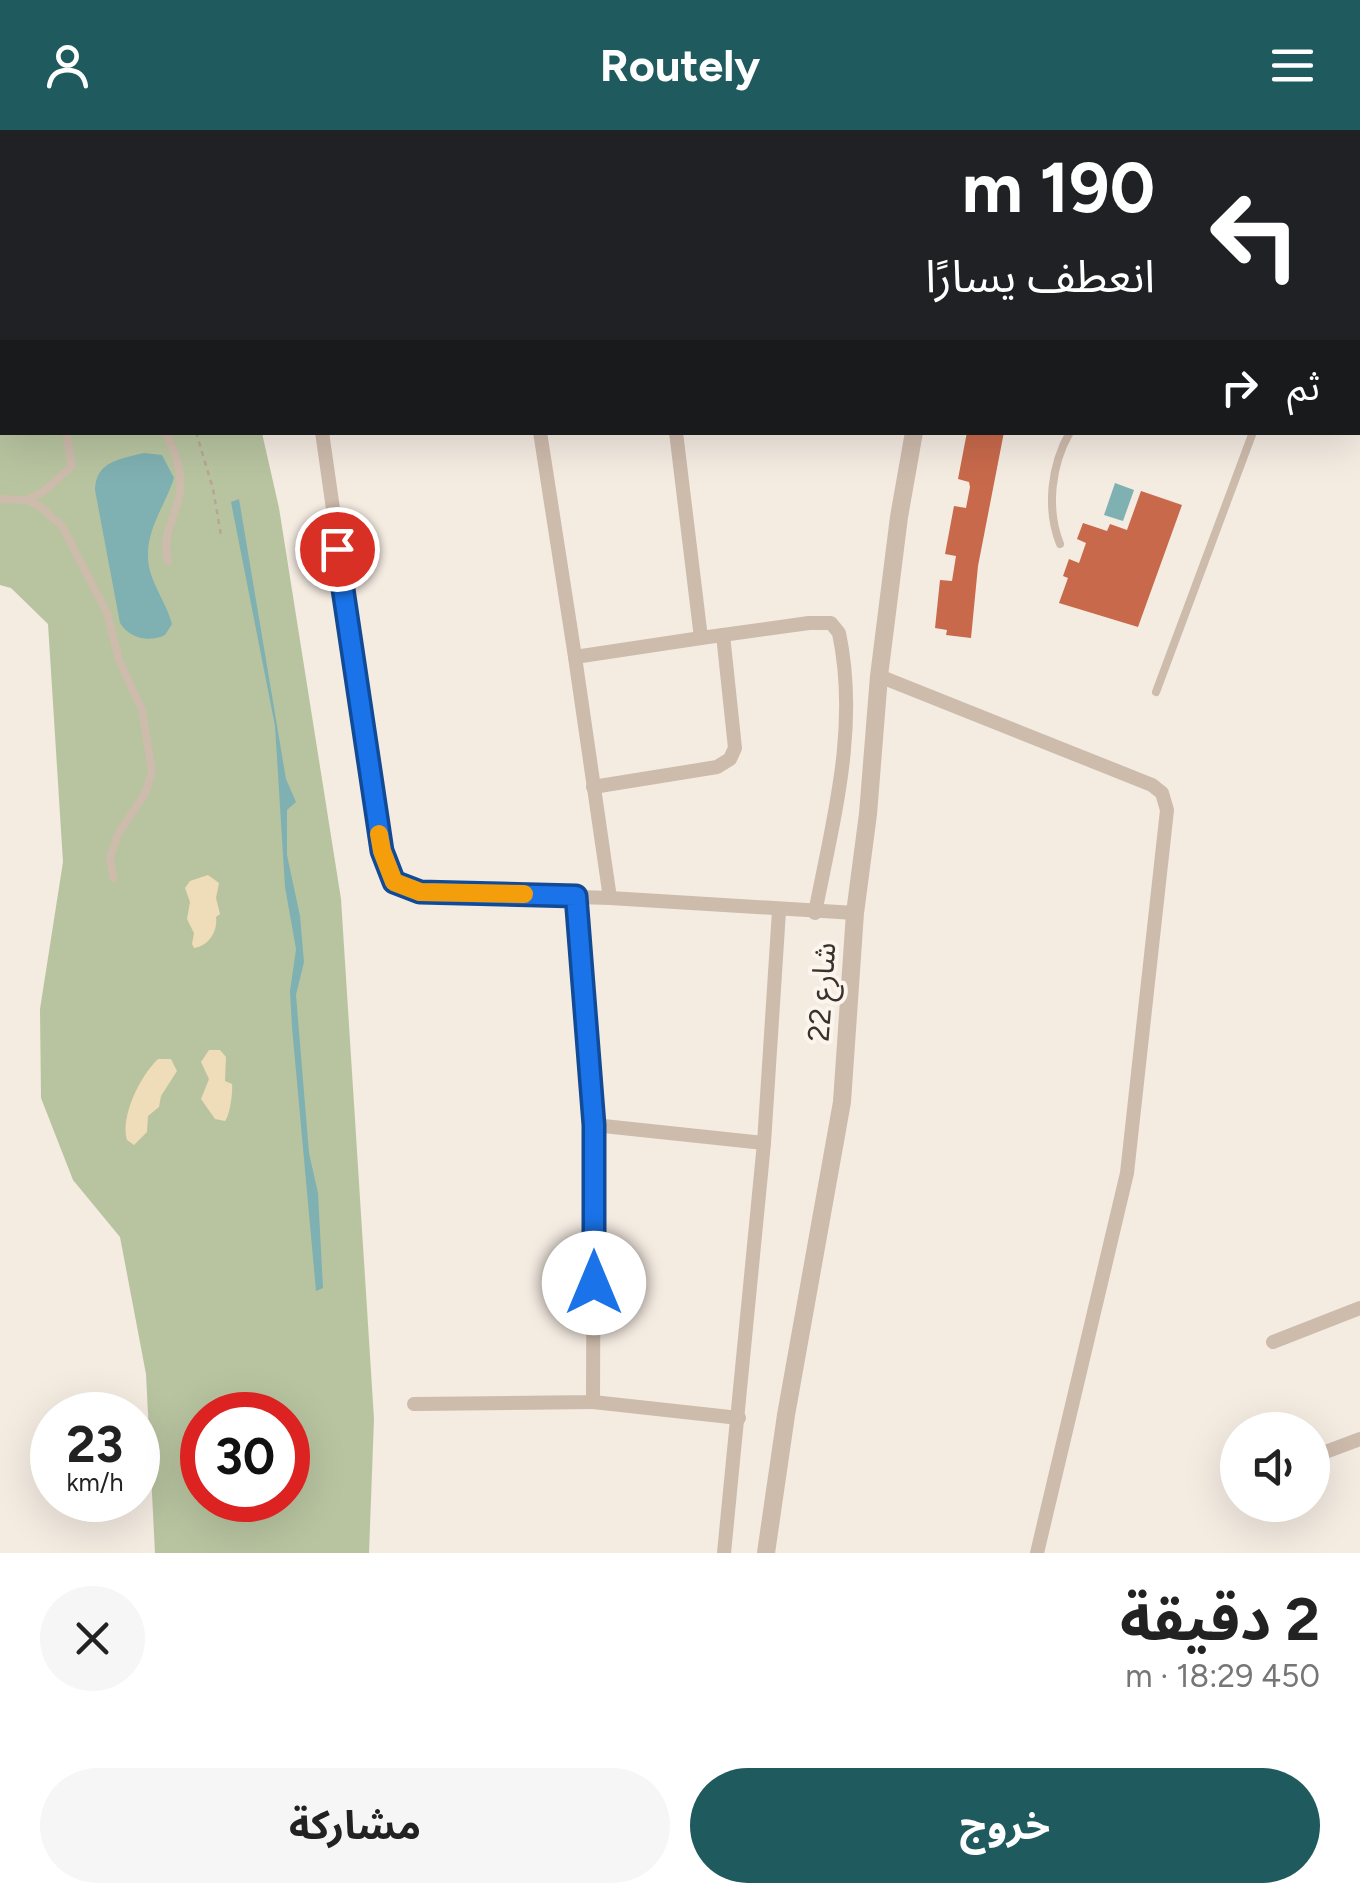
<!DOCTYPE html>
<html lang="ar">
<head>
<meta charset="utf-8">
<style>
  body { margin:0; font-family:Figtree,"Noto Sans Arabic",sans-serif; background:#f6f6f6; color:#222; direction:rtl; height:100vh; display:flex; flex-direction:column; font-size:38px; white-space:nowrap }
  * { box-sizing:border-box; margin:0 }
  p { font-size:32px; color:#767676 }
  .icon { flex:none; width:55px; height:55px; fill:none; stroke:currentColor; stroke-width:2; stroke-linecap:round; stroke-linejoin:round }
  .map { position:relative; height:1423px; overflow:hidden; direction:ltr }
  .sheet { display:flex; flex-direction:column; background:#fff; flex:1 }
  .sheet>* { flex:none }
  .hud { position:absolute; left:0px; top:0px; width:1360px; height:305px; box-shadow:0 10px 40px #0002; direction:rtl; background:#202124; color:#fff; overflow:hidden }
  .fabs { position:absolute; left:1220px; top:1282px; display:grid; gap:20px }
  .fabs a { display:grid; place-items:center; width:110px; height:110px; border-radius:50%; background:#fff; box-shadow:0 10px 40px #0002; font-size:50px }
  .speed { position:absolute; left:30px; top:1262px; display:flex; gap:20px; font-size:50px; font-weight:700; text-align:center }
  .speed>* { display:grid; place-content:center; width:130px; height:130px; border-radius:50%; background:#fff; box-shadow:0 10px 40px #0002; line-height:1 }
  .speed small { font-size:25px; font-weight:400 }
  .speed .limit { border:15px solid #d22; background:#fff; color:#111 }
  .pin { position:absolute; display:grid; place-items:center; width:85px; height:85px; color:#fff; margin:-42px; border:5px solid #fff; border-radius:50%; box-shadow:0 2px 10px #0007 }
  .me { position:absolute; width:110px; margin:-55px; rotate:0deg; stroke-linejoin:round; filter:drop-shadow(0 0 8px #0008) }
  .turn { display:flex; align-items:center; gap:35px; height:210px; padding:0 40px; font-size:45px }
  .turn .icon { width:130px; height:130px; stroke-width:2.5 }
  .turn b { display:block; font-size:70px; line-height:85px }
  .then { display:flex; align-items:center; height:95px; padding:0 40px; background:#0003; gap:20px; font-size:38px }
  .round { display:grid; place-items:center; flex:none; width:105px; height:105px; border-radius:52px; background:#f6f6f6 }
  .headline { display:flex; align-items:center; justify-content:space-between; height:170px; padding:0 40px }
  h1 { font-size:60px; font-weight:700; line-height:75px }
  .cta { display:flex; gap:20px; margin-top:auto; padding:20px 40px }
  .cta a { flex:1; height:115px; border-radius:60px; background:#1f5a5e; color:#fff; font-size:40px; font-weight:700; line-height:115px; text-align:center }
  .cta a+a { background:#f6f6f6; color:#222 }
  header { display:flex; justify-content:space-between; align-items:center; height:130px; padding:0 40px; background:#1f5a5e; color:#fff; font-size:45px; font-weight:700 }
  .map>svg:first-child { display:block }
  .green { fill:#b8c4a0; fill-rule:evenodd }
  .sand { fill:#efdcb8 }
  .water { fill:#7fb0b2 }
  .building { fill:#c8694b }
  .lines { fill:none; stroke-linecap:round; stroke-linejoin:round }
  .path { stroke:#b9a596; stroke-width:2.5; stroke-dasharray:5 5; stroke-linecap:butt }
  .service { stroke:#cdbbac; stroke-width:8 }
  .minor { stroke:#cdbbac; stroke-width:14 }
  .tertiary { stroke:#cdbbac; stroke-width:18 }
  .route-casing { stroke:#114b97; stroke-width:25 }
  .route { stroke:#1a73e8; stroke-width:18 }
  .slow { stroke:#f59e0b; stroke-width:18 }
  .labels { text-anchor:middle; stroke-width:8; stroke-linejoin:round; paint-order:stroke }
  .street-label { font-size:30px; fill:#3b302b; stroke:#fbf5ee }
</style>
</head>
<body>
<header><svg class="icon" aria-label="menu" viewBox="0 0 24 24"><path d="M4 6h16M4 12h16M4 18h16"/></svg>Routely<svg class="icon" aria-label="person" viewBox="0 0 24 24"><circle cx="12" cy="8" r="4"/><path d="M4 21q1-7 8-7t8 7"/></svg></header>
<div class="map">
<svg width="1360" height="1423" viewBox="0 0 1360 1423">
  <rect width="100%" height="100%" fill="#f4ebe1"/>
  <path class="green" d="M0,0H185V2H2V302L262,303L279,378L341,769L374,1289L369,1423H155L146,1244L120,1107L73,1050L41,968L40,879L63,732L48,494L11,458L0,455ZM202,1285H288V1370H202Z"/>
  <g class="sand">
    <path d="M208,745L219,753L216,768L220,784L216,787C218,801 209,816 194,818L192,814L194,803L187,789L190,772L185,758L190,751Z"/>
    <path d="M209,920H220L226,927L225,951L232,954C233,961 230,986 225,991L215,989L201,969L209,949L201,932Z"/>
    <path d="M158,929H171L177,941L161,966L159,977L148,986L147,1002L134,1015L127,1010C120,987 140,946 158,929Z"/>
  </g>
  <g class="water">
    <path d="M144,323L162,325L174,348C164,379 141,405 150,441C155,459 167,475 172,494L165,505C149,513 129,508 120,493L95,360C96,331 120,329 144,323Z"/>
    <path d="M1115,353L1134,360L1123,391L1104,385Z"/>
    <path d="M239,369L286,649L296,672L287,680V725L300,786L304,832L296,865L309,1023L318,1063L323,1158L316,1161L292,897L290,861L296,819L285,757L275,596L231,372Z"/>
  </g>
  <g class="building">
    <path d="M967,302H1004L978,436L971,508L946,505L947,500L935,498L940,450L952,451L956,426L945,424L954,376L966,378L970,357L969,352L958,349Z"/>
    <path d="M1141,361L1182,375L1138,497L1059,473L1068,448L1063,446L1069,429L1079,433L1086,413L1077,409L1083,393L1107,401L1110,394L1127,400Z"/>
  </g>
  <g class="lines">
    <path class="path" d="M196,302L213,359L221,405"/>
    <g class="service">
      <path d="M21,0L22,2"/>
      <path d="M1101,0L1107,2"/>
      <path d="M0,106L2,115"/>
      <path d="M1358,118L1360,120"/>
      <path d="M165,302C175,320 184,347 179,367C174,389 161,408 168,431"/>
      <path d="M0,369L27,370L38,375L62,396L107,483L119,530L142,580L152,641L146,662L118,704L110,727L113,748"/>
      <path d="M27,370L43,362L72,336L66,302"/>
      <path d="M1060,414C1046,379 1051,335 1070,302"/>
      <path d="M1156,562L1253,302"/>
    </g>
    <g class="minor">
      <path d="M1299,0L1305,2"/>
      <path d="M323,2V0"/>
      <path d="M677,2V0"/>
      <path d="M1250,2V0"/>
      <path d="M322,302L382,721L394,752L420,762L610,768L855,783"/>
      <path d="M540,302L575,527"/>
      <path d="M701,508L809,493H831L839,503C859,598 833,690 815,783"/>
      <path d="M879,546L1152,655L1162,663L1167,680L1127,1043L1037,1423"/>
      <path d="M593,657L717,637L730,629L735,618L723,505"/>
      <path d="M610,768L575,527L701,508L676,302"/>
      <path d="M594,995L764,1013"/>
      <path d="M1273,1212L1360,1178"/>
      <path d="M593,1272L739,1288"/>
      <path d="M414,1274L593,1272L594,995L576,766"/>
      <path d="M1312,1327L1360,1309"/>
      <path d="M724,1423L764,1013L779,781"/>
    </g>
    <g class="tertiary">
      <path d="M969,0H989"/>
      <path d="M766,1423L786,1285L842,972L855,783L868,684L879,546L899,387L914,302"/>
    </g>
  </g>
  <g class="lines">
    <defs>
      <path id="route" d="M337,419L382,721L394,752L420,762L576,766L594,995V1153"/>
    </defs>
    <use href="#route" class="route-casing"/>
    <use href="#route" class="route"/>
    <path class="slow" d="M379,704L382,721L394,752L420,762L524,764"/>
  </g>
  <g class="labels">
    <g class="street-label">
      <text transform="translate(822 862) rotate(-86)" y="10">شارع 22</text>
    </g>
  </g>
</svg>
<div class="fabs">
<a><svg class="icon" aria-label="sound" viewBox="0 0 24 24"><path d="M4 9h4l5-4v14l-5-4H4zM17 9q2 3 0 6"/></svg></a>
</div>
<div class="speed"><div>23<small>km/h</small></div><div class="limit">30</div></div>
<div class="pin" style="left:337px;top:419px;background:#d93025"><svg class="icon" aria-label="arrive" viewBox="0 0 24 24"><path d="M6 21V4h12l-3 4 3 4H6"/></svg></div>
<svg class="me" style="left:594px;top:1153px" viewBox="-20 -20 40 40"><circle r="19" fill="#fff"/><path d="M0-13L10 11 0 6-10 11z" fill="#1a73e8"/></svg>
<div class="hud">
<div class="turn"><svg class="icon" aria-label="left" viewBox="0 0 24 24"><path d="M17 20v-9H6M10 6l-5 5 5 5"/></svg><div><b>190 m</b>انعطف يسارًا</div></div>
<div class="then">ثم<svg class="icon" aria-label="right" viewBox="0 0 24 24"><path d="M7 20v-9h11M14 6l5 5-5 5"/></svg></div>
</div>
</div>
<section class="sheet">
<div class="headline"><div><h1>2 دقيقة</h1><p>450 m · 18:29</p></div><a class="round"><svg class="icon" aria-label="close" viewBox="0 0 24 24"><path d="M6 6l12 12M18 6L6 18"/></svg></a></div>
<div class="cta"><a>خروج</a><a>مشاركة</a></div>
</section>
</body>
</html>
